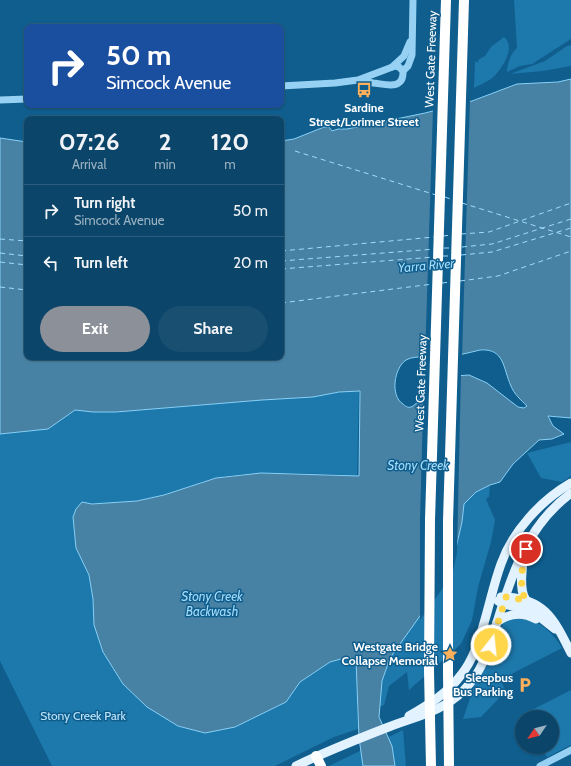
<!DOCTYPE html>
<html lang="en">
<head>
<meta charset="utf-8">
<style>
  body { margin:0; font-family:Cabin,sans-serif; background:#195072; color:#f1f3f6; height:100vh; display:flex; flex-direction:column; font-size:15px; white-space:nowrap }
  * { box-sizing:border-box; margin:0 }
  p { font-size:13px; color:#9ab1c1 }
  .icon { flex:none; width:22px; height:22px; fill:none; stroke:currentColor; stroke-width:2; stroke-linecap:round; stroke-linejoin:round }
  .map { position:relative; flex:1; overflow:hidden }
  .details { position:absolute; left:24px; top:116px; width:260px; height:244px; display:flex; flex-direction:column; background:#0b466a; border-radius:8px; box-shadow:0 1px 3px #0004,0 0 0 1px #2b5e7e }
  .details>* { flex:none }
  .banner { position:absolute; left:24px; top:24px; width:260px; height:84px; border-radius:8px; box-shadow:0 1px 3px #0004,0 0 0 1px #2b5e7e; background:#1a4fa0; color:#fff; overflow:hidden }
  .needle { width:26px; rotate:235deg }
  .fabs { position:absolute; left:515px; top:710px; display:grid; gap:8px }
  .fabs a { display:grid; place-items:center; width:44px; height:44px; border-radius:50%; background:#0b466a; box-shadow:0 1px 3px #0004,0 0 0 1px #2b5e7e; font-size:20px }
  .pin { position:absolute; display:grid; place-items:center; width:34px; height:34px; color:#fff; margin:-17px; border:2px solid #fff; border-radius:50%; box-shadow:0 1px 4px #0007 }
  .me { position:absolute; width:44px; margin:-22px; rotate:16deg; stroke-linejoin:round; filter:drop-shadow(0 0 3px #0008) }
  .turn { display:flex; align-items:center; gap:14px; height:84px; padding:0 16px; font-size:18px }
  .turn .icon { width:52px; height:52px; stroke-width:2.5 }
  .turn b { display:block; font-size:28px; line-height:34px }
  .eta { display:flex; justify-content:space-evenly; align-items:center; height:68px; text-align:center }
  .eta b { font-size:24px; font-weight:800; line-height:28px }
  .cta { display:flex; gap:8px; margin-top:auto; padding:8px 16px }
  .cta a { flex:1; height:46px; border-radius:24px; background:#8c9099; color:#fff; font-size:16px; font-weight:800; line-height:46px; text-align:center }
  .cta a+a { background:#195072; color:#f1f3f6 }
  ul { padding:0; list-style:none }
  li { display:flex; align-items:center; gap:12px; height:52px; padding:0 16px; border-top:1px solid #2b5e7e }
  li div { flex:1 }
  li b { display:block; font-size:15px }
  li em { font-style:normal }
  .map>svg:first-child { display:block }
  .green { fill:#1d78ab }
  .water { fill:#4782a4; stroke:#87d0f7; fill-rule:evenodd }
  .pier { fill:#0f5e8e }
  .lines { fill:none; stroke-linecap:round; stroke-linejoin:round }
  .ferry { stroke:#a2dbfa; stroke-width:1; stroke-dasharray:5 4; stroke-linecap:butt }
  .minor { stroke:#96d1f3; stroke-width:7 }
  .major { stroke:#e2f3ff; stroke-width:9 }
  .highway { stroke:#fff; stroke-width:10 }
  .route { stroke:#ffd54a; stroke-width:7; stroke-dasharray:0 12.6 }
  .labels { text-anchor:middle; stroke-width:3; stroke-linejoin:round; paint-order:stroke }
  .street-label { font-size:12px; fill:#fff; stroke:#0f5e8e }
  .poi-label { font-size:12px; font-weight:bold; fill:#fff; stroke:#0f5e8e; text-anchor:end }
  .park-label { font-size:12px; fill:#bee7fe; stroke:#0f5e8e }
  .water-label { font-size:13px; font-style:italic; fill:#a2dbfa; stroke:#0f5e8e }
</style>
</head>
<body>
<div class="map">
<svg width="571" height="766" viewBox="0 0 571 766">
  <rect width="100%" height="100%" fill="#0f5e8e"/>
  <g class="green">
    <path d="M514,0H571V39L532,64L520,66L507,72C507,64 511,53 517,48Z"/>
    <path d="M504,37C517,47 501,71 491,79C486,82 480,85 474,88L475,61L478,63V60L485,56L491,47Z"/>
    <path d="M571,45V66L543,71L510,74L545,61L567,46Z"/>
    <path d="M359,391L357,478L350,477L348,475C304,474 259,470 216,478C205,480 193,486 181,489C153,499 112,509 82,502L76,548L89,575L93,599L235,727L286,702L300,682L330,662L348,657L356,660L358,729L334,737L275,766H52L0,661V434L48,429L75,410L93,412H116L262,400L313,397L339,392Z"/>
    <path d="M571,442V476L562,482L541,478L527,453Z"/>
    <path d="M490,485L489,497L486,499L495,520L491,542L478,587L472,620L461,644L409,690L407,672L389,686L384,705L379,707L382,681L390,658L450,574L462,522L464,504L476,492Z"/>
    <path d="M517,618C521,619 526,619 530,620C543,623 555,636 562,648L500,680L506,691L481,717L463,719L474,686L489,663L499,638L501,627L506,620Z"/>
    <path d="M571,690V745L547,757L541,747H552V717H526L524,714Z"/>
    <path d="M403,730L406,766H329Z"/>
  </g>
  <path class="water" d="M571,79V418L548,416L553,426L564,434L552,439L539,440L513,464L500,482L490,485L476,492L464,504L462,522L450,574L390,658L382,681L379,717L392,746L395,766H363L359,738L356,660L348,657L330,662L300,682L286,702L235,727L205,733L178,726L147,707L123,684L103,652L94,625L93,599L89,575L76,548L73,517L76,509L82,502L92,504L137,501L164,495L216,478L261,473L359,476L360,391L339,392L313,397L262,400L116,412H93L75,410L48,429L0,434V138L27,142V357H281V141L294,139L324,127H329L332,131L338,129H347L425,113L472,101L517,84L558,82ZM480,350C505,348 503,369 511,386C514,394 521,400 527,406L524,408L518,407L487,383L469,375L424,378L421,384L419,401C416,403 414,406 411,407C408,408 405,406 403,404C390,396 394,368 406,360C417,354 432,359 443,358C455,356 468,353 480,350Z"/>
  <g class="pier">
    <path d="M470,100L462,356L442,360L425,359L433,109Z"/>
    <path d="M461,373L457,553L452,575L420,620V520L424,376Z"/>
  </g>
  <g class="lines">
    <g class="ferry">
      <path d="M295,151L436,195"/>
      <path d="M445,197L453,200"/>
      <path d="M462,203L571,237"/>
      <path d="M461,234L489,232L571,203"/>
      <path d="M443,236L452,235"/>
      <path d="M0,239L27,241"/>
      <path d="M462,247L492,244L571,219"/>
      <path d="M444,248H453"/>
      <path d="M281,251L434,237"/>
      <path d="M0,253L27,256"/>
      <path d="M461,255L492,252L571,228"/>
      <path d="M443,256H452"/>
      <path d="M281,261L435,249"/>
      <path d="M0,262L27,265"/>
      <path d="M281,269L434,257"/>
      <path d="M460,281L498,276L571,251"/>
      <path d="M442,283L451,282"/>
      <path d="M0,287L27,290"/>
      <path d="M281,303L433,284"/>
    </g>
    <g class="minor">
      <path d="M392,67L404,56L410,42"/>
      <path d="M403,71L408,66L412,55L413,0"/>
      <path d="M281,86L335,83L358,80L395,66L399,67L403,71C404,91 385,84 373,83C368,82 363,81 358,80"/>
      <path d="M0,100L27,99"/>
      <path d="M540,766L571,750"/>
    </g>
    <g class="major">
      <path d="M524,556C522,567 519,591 526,600"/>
      <path d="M501,597C544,597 554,619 571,653"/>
      <path d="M498,601L503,604L531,610L555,629"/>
      <path d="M497,622C509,613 523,612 536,619"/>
      <path d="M409,716C428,705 448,693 461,675C473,660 479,641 484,623C490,603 494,583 501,564C513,531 540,501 571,483"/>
      <path d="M296,766C325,752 355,740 386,728C413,717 443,712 464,690C484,670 490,645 498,619C513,571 528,525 571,493"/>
    </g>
    <g class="highway">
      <path d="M316,756L321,766"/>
      <path d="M431,766L429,671L430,520L446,0"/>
      <path d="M449,766L448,671V521L464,0"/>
    </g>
  </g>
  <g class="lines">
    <path class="route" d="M491,645L506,597L526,600C518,589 523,561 526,549"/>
  </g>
  <defs>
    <symbol id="bus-bare" viewBox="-9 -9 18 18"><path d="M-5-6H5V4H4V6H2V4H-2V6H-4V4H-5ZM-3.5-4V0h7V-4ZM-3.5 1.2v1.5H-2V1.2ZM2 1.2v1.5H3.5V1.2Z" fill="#ffb058" stroke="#0f5e8e" stroke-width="2.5" paint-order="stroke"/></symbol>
    <symbol id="sight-bare" viewBox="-9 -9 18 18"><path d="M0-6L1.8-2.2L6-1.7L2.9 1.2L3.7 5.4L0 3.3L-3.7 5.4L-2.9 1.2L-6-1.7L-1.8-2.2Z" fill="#ffb058" stroke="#0f5e8e" stroke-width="2.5" paint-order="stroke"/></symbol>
    <symbol id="parking-bare" viewBox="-9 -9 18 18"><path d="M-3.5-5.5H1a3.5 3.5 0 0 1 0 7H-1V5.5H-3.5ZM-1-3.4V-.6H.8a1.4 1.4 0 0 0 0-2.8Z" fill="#ffb058" stroke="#0f5e8e" stroke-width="2.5" paint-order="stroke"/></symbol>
  </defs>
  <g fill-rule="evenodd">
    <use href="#bus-bare" x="353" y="79" width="22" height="22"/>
    <use href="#sight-bare" x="439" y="643" width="22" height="22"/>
    <use href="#parking-bare" x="514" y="674" width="22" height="22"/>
  </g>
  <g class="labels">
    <g class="street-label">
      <text transform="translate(431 59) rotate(-88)" y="4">West Gate Freeway</text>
      <text transform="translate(421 383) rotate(-88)" y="4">West Gate Freeway</text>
    </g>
    <g class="poi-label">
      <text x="364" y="112" text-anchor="middle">Sardine<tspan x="364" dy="14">Street/Lorimer Street</tspan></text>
      <text x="438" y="651">Westgate Bridge<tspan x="438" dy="14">Collapse Memorial</tspan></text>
      <text x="513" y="682">Sleepbus<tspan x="513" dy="14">Bus Parking</tspan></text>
    </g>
    <g class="park-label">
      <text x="83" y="720">Stony Creek Park</text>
    </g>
    <g class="water-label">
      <text transform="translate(426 265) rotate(-5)" y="5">Yarra River</text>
      <text x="418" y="470">Stony Creek</text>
      <text x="212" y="601">Stony Creek<tspan x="212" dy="15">Backwash</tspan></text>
    </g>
  </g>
</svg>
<div class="fabs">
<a><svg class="needle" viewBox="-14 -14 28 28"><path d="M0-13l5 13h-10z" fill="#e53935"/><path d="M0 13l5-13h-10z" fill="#9ab1c1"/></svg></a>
</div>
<div class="pin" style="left:526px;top:549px;background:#d93025"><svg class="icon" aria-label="arrive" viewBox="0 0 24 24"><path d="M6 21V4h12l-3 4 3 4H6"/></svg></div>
<svg class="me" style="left:491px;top:645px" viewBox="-20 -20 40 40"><circle r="17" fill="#ffd54a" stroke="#fff" stroke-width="3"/><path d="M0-11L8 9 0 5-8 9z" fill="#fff"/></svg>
<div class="banner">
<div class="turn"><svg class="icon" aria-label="right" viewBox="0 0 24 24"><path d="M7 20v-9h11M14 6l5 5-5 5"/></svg><div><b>50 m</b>Simcock Avenue</div></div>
</div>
<section class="details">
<div class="eta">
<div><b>07:26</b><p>Arrival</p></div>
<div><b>2</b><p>min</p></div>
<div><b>120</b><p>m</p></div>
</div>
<ul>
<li><svg class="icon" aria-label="right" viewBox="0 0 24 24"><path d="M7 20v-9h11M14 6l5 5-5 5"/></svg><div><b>Turn right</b><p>Simcock Avenue</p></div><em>50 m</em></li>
<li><svg class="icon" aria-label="left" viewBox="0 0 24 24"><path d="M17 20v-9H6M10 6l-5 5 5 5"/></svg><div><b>Turn left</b></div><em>20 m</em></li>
</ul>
<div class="cta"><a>Exit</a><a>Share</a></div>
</section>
</div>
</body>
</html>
